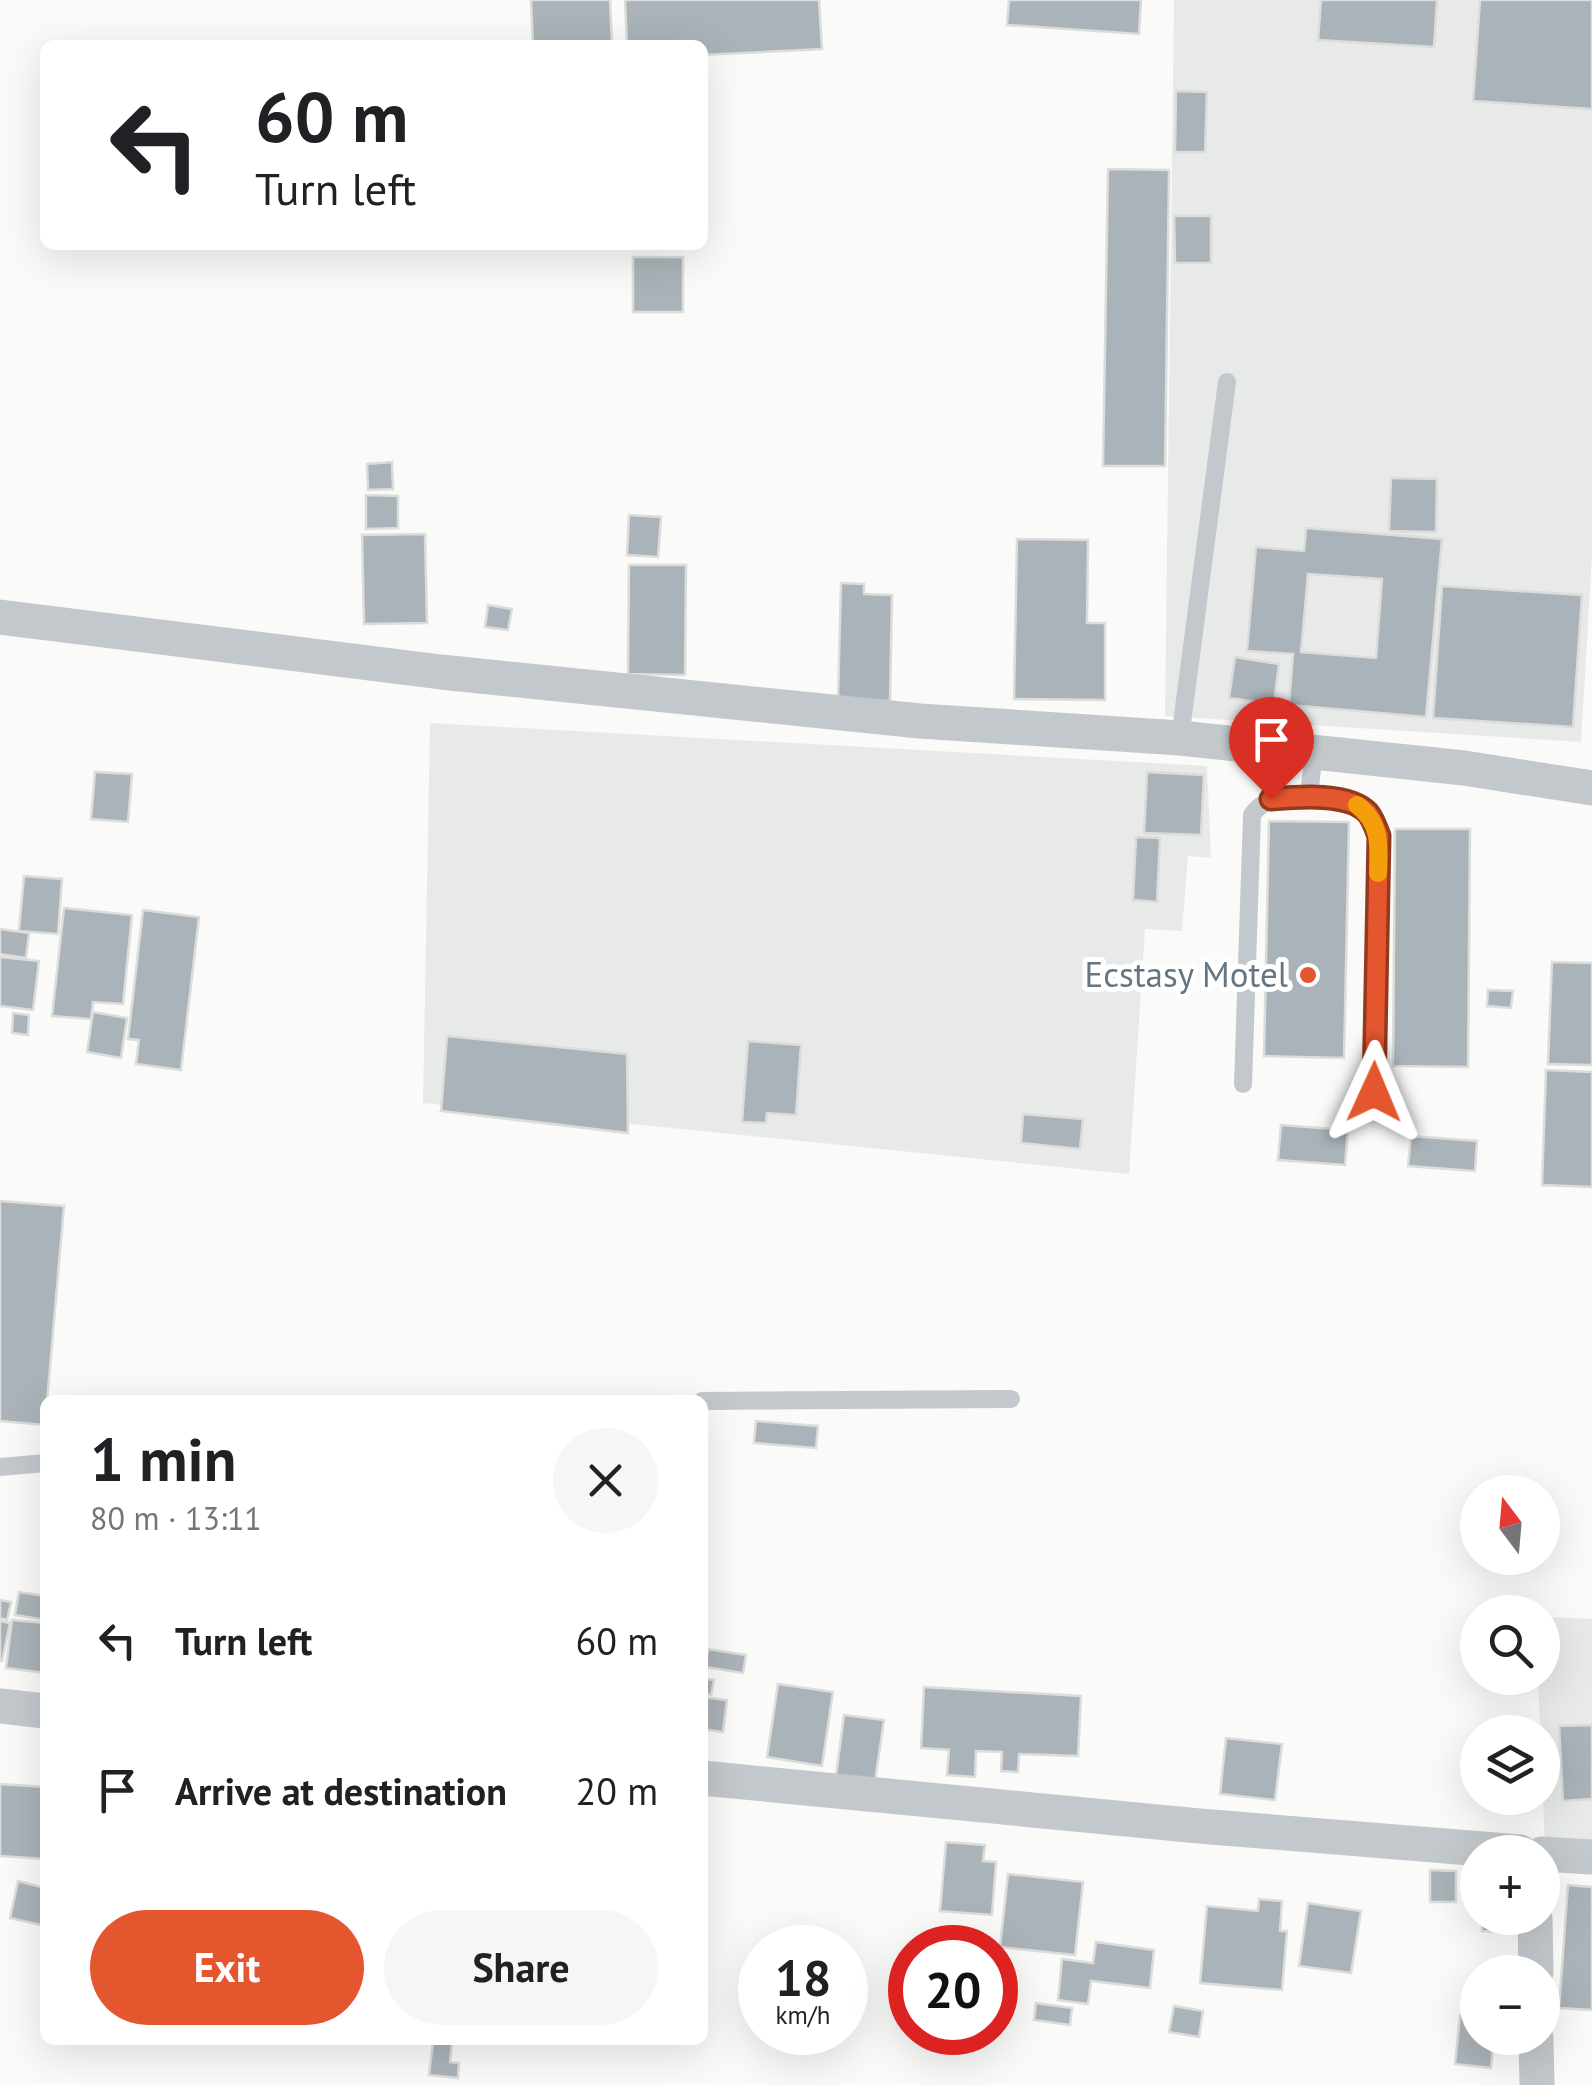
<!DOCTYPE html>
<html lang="en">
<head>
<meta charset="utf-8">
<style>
  body { margin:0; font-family:"PT Sans",sans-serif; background:#f6f6f6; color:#202124; height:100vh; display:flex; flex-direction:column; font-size:38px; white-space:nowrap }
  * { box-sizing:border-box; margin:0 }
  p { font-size:32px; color:#757577 }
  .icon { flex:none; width:55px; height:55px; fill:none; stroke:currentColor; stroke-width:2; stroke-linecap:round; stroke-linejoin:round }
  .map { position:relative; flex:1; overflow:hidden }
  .sheet { position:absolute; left:40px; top:1395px; width:668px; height:650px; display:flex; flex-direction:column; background:#fff; border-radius:15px; box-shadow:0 10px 40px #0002 }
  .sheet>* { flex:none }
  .top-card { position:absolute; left:40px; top:40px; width:668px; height:210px; border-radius:15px; box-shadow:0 10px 40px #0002; background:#fff; color:#202124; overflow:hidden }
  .needle { width:65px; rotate:344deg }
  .tools { position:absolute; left:1460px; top:1475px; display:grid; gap:20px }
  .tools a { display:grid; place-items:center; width:100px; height:100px; border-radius:50%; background:#fff; box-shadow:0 10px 40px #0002; font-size:50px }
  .speed { position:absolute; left:738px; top:1925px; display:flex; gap:20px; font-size:50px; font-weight:700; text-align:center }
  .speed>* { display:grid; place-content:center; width:130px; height:130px; border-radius:50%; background:#fff; box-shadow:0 10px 40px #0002; line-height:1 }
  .speed small { font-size:25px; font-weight:400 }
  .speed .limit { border:15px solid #d22; background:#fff; color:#111 }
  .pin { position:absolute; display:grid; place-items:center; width:85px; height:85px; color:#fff; margin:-102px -42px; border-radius:50% 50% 50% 0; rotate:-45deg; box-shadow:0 0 10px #0007 }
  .pin .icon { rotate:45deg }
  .me { position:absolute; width:110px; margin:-55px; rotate:1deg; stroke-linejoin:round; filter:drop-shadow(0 0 8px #0008) }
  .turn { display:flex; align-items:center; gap:35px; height:210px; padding:0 50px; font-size:45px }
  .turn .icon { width:130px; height:130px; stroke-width:2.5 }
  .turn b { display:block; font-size:70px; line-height:85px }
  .round { display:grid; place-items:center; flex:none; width:105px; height:105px; border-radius:52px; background:#f6f6f6 }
  .head { display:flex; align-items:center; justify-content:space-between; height:170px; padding:0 50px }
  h1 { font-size:60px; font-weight:700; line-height:75px }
  .cta { display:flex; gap:20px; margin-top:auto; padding:20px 50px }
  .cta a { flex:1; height:115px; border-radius:60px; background:#e4572e; color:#fff; font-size:40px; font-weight:700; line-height:115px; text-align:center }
  .cta a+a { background:#f6f6f6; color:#202124 }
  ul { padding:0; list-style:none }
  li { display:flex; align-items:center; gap:30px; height:150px; padding:0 50px }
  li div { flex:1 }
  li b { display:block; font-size:38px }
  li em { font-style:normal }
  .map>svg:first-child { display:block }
  .built { fill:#e8e9e9 }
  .building { fill:#aab3b9; stroke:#dcdcda; stroke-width:2.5; fill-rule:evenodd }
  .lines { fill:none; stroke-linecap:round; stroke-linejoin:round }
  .lane { stroke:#c3c8cc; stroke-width:18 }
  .street { stroke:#c3c8cc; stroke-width:35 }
  .route-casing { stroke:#94391e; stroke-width:25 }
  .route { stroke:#e4572e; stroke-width:18 }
  .slow { stroke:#f59e0b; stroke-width:18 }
  .poi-dot { fill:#e4572e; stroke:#fff; stroke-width:4 }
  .labels { text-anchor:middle; stroke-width:10; stroke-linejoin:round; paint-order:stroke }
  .poi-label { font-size:35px; fill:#657683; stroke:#fff; text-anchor:end }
</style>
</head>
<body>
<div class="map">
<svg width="1592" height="2085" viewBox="0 0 1592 2085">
  <rect width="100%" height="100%" fill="#fafaf8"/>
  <g class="built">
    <path d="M1174,0H1592V556L1581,742L1165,716Z"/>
    <path d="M430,723L1207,766L1211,858L1188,856L1182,931L1145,929L1129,1174L423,1103Z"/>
    <path d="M1543,1617L1592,1619V1849L1545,1847L1538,1678H1542Z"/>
  </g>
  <g class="building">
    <path d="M531,0H610L612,45H533Z"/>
    <path d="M625,0H819L822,49L702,55V45H627Z"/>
    <path d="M1009,0H1141L1139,34L1007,25Z"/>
    <path d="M1321,0H1437L1434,47L1318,40Z"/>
    <path d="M1480,0H1592V109L1473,101Z"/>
    <path d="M1176,91L1207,92L1205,152H1175Z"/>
    <path d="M1108,169L1169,170L1165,466H1103Z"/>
    <path d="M1174,216H1211V263H1175Z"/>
    <rect x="633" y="257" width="50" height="55"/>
    <path d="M392,462L393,489L368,490L367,464Z"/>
    <path d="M1391,478L1437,479L1436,532L1389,531Z"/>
    <path d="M366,495L398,496V528L366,529Z"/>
    <path d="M629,515L661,517L658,557L627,555Z"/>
    <path d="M1306,528L1442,539L1426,717L1289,705L1293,654L1247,651L1256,547L1304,551ZM1308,574L1382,579L1376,658L1301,652Z"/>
    <path d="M425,534L427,623L364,624L362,535Z"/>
    <path d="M1017,539L1088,540L1087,623H1105V700L1014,699Z"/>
    <path d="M629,565H686L685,675L628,674Z"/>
    <path d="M841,583L864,584V594L892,595L890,701L838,700Z"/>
    <path d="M1442,586L1582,595L1573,727L1433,718Z"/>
    <path d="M488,605L512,609L508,630L485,627Z"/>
    <path d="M1235,657L1279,664L1274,704L1229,698Z"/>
    <path d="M95,772L132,774L128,822L91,819Z"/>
    <path d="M1147,772L1204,775L1201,835L1144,833Z"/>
    <path d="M1269,821L1349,822L1344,1058L1264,1056Z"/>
    <path d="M1395,829H1470L1468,1067L1393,1066Z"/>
    <path d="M1136,837L1160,838L1157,902L1133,900Z"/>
    <path d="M24,876L62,879L58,934L19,931Z"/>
    <path d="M64,908L132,915L123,1004L93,1002L91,1019L52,1016Z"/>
    <path d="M143,910L199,917L181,1070L136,1064L139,1040L128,1039Z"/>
    <path d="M0,929L29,933L26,958L0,954Z"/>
    <path d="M0,957L39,961L33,1010L0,1006Z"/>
    <path d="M1552,962L1592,963V1065L1548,1064Z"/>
    <path d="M1488,990L1513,991L1511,1008L1487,1006Z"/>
    <path d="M93,1012L127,1018L121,1058L87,1052Z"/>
    <path d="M13,1013L29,1015L28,1035L12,1033Z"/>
    <path d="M447,1036L627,1054L628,1133L441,1111Z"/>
    <path d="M748,1041L801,1045L796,1115L767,1113L766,1123L742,1122Z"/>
    <path d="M1546,1070L1592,1072V1187L1542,1185Z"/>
    <path d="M1023,1114L1083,1119L1080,1149L1021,1143Z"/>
    <path d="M1281,1125L1348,1130L1345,1165L1278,1160Z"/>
    <path d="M1411,1136L1477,1141L1475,1171L1408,1166Z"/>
    <path d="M0,1201L64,1206L45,1425L0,1421Z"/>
    <path d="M756,1421L818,1426L816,1448L754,1443Z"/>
    <path d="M19,1592L45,1596V1620L15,1615Z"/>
    <path d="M0,1600L11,1602L7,1620L0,1618Z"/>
    <path d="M12,1620L45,1623V1673L6,1668Z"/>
    <path d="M0,1621L10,1623L2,1661H0Z"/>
    <path d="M708,1649L746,1655L743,1673L705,1667Z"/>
    <path d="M702,1678L714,1680L711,1695L702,1693Z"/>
    <path d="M778,1684L833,1692L822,1766L767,1757Z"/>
    <path d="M924,1687L1081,1696L1078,1756L1019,1754L1018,1772L1001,1771L1002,1752L976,1751L975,1777L947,1775L949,1750L921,1748Z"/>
    <path d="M702,1697L727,1700L723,1732L702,1729Z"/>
    <path d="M844,1715L884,1720L875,1781L836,1776Z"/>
    <path d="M1592,1725V1799L1563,1801L1559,1726Z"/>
    <path d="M1226,1738L1282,1744L1275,1800L1220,1794Z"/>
    <path d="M0,1784L45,1787V1859L0,1856Z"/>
    <path d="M946,1842L985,1845L983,1861L996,1862L992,1915L940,1911Z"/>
    <path d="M1430,1870L1456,1871V1902H1430Z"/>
    <path d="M1008,1874L1083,1882L1075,1955L1000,1947Z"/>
    <path d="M18,1881L45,1888V1926L10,1918Z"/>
    <path d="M1568,1885L1592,1887V2010L1559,2008Z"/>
    <path d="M1259,1899L1282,1901L1280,1931H1287L1282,1990L1200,1983L1207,1906L1258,1911Z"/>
    <path d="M1308,1903L1361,1911L1351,1973L1299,1966Z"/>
    <path d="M1482,1918H1510V1932L1482,1931Z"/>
    <path d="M1096,1942L1154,1950L1150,1988L1091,1981L1088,2004L1058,2000L1062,1959L1093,1963Z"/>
    <path d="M1036,2003L1072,2008L1070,2025L1034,2020Z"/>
    <path d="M1174,2006L1203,2011L1199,2037L1169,2032Z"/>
    <path d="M1460,2016L1478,2018V2038H1494L1491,2068L1455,2064Z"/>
    <path d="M433,2042L452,2044L450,2062L459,2063L458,2078L429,2075Z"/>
  </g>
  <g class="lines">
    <g class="lane">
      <path d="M1180,738L1227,382"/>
      <path d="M1309,795C1346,802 1362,798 1379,835L1374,1091"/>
      <path d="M1243,1084L1252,815C1265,795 1287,798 1309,795L1314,752"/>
      <path d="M702,1401L1011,1399"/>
      <path d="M0,1467L45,1463"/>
    </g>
    <g class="street">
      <path d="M0,617L441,672L920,721L1180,738L1464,768L1592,788"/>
      <path d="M0,1706L45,1711"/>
      <path d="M702,1778L1199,1826L1520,1852"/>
      <path d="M1542,1854L1592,1857"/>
      <path d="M1535,1918L1536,1972"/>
      <path d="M1536,2038L1537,2085"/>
    </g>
  </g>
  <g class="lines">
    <defs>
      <path id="route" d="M1271,799C1296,797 1349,792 1368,813C1373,819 1376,828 1379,836L1374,1092"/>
    </defs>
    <use href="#route" class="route-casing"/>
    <use href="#route" class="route"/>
    <path class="slow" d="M1357,805C1381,823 1379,845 1378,873"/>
  </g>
  <circle class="poi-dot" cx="1308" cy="975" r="10"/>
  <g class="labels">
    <g class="poi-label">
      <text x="1288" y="987">Ecstasy Motel</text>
    </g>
  </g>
</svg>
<div class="tools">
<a><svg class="needle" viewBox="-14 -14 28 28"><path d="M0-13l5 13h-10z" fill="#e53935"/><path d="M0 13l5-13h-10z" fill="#757577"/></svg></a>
<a><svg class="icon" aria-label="search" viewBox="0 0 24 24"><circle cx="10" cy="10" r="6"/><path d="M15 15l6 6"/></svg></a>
<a><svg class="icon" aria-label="layers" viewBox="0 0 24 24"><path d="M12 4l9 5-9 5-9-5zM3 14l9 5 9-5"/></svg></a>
<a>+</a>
<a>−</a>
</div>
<div class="speed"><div>18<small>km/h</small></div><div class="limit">20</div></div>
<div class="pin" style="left:1271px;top:799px;background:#d93025"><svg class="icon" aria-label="arrive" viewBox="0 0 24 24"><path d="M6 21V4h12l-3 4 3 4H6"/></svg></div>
<svg class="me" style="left:1374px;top:1092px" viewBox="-20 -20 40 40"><path d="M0-17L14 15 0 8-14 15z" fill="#e4572e" stroke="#fff" stroke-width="4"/></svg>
<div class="top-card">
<div class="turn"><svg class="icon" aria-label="left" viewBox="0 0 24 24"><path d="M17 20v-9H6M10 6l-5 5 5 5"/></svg><div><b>60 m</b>Turn left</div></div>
</div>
<section class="sheet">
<div class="head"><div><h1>1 min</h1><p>80 m · 13:11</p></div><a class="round"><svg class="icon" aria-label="close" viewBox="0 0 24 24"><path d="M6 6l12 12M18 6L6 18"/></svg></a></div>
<ul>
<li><svg class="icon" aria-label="left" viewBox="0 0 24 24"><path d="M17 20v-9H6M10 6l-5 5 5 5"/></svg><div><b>Turn left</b></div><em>60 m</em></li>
<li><svg class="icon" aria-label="arrive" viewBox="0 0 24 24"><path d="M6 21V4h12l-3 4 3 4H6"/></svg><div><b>Arrive at destination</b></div><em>20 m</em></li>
</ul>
<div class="cta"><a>Exit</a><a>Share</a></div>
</section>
</div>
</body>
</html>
